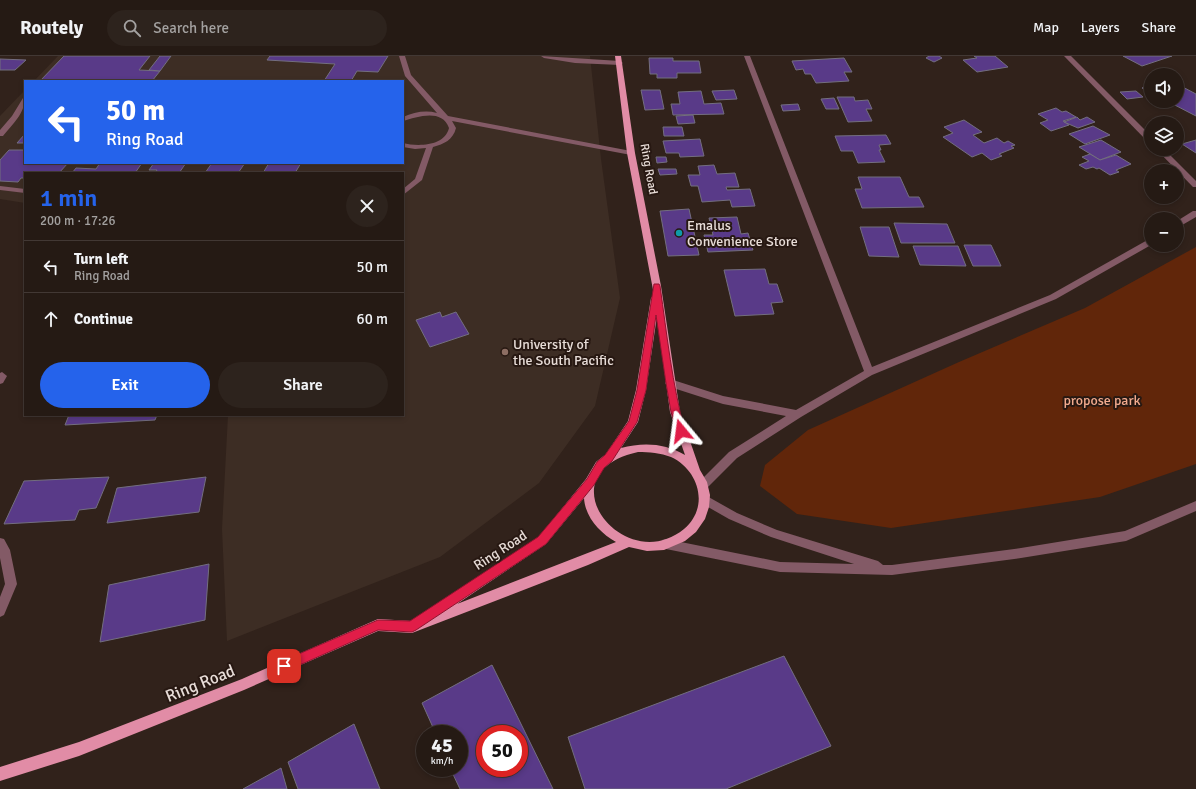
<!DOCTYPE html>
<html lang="en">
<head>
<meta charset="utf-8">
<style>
  body { margin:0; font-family:Signika,sans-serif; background:#2d231d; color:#f1f3f6; height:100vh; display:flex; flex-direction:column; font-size:15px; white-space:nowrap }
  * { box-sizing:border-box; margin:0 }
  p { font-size:13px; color:#a3a1a0 }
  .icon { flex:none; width:22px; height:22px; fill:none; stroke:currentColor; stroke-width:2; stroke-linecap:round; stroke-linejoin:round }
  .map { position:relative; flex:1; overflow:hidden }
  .details { position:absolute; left:24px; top:116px; width:380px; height:244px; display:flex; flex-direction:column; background:#251a14; border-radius:0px; box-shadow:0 2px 6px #0003,0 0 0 1px #423834 }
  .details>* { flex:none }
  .guide { position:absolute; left:24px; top:24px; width:380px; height:84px; border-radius:0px; box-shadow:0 2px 6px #0003,0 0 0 1px #423834; background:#2563eb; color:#fff; overflow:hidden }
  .buttons { position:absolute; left:1144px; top:12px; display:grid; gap:8px }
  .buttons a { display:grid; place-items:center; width:40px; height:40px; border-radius:50%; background:#251a14; box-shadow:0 2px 6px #0003,0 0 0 1px #423834; font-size:20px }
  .speed { position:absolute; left:416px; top:669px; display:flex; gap:8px; font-size:20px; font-weight:700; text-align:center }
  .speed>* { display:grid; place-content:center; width:52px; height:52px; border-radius:50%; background:#251a14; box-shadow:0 2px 6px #0003,0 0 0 1px #423834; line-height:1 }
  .speed small { font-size:10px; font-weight:400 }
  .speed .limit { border:6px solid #d22; background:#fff; color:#111 }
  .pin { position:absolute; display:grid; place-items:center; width:34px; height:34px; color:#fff; margin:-17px; border-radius:8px; box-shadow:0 2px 6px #0006 }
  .me { position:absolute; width:44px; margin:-22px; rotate:344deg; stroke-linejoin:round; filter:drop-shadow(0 0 3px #0008) }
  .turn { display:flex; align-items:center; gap:14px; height:84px; padding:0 16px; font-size:18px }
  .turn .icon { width:52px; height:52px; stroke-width:2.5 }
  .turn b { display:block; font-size:28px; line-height:34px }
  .round { display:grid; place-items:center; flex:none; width:42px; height:42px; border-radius:21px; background:#2d231d }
  .head { display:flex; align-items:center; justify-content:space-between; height:68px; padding:0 16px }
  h1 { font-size:24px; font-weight:600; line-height:30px; color:#2563eb }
  .primary-button { display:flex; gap:8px; margin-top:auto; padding:8px 16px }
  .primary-button a { flex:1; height:46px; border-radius:24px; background:#2563eb; color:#fff; font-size:16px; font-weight:600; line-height:46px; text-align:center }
  .primary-button a+a { background:#2d231d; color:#f1f3f6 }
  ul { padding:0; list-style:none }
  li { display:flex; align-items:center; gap:12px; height:52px; padding:0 16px; border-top:1px solid #423834 }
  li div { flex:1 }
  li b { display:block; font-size:15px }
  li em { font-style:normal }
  header { display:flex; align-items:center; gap:24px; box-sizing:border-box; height:56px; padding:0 20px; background:#251a14; border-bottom:1px solid #423834 }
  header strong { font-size:19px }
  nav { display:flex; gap:22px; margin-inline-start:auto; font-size:14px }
  .search { width:280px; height:36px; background:#2d231d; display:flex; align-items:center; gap:10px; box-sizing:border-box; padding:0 14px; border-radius:22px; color:#a3a1a0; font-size:15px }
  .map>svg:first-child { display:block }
  .education { fill:#3d2d24 }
  .green { fill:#61260a }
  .building { fill:#593a88; stroke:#736e7f; fill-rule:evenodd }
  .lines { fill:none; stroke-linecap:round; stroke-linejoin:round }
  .minor { fill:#835a66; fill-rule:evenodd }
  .major { fill:#e18ca6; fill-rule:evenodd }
  .route { fill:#e11d48; stroke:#92132f }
  .culture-dot { fill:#0f9aa8; stroke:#271812; stroke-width:1.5 }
  .education-dot { fill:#8d6e63; stroke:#271812; stroke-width:1.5 }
  .labels { text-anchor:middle; stroke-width:4; stroke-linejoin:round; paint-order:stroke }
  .far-street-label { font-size:12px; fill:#e8ddd8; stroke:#271812 }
  .poi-label { font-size:14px; fill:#e8ddd8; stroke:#271812; text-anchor:start }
  .park-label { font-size:14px; fill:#f3ab8e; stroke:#271812 }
  .street-label { font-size:14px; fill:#e8ddd8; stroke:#271812 }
  .near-street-label { font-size:17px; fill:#e8ddd8; stroke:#271812 }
</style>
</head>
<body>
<header>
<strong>Routely</strong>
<div class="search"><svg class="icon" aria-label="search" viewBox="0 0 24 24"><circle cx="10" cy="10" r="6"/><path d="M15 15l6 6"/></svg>Search here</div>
<nav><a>Map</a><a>Layers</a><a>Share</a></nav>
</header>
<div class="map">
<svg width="1196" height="733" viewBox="0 0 1196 733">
  <rect width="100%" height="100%" fill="#31221b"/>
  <path class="education" d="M58,0H590L601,103L620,242L595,350L539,427L440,501L227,585L222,473L228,359H403V117H25V147L0,143V60L25,34V107H403V25H34Z"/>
  <path class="green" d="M1196,191V408L1100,441L891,472L797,458L760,430L765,409L808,374L959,306L1085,252Z"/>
  <g class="building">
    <path d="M64,0H150L139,14L160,15L152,25H40Z"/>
    <path d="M160,0H171L160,15L149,14Z"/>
    <path d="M270,0H388L378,16L357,15L351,25H324L335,8L267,4Z"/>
    <path d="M929,0H939L942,2L934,6L926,2Z"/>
    <path d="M974,0H995L1008,11L977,16L963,4L977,2Z"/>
    <path d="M1123,0H1172L1142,10Z"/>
    <path d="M649,2H673V5H699L701,17H677V22H657V18H650Z"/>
    <path d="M844,2L852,16H844L849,25L816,27L811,18H805L803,13L796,14L792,5Z"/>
    <path d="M0,3L26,4L15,14H0Z"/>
    <path d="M1151,28V36L1142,32Z"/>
    <path d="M1177,28L1196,38V60L1167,45H1177Z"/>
    <path d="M641,34H660L664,53L645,54Z"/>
    <path d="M734,34L737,43L716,44L712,35Z"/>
    <path d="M701,35L704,48L721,47L724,58L673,59L671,48H680L678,36Z"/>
    <path d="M1136,35L1143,41L1127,43L1120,36Z"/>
    <path d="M837,41H854L855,45L868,44L872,53H866L872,65L848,66Z"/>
    <path d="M834,42L839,53H826L821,43Z"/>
    <path d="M798,48L800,54L783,55L781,49Z"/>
    <path d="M1056,52L1062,56L1066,55L1076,61L1063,65L1069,69L1051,75L1040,67L1048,64L1038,58Z"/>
    <path d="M693,59L695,67L678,68L676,60Z"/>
    <path d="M1077,61L1080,64L1087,61L1095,66L1078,72L1064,66Z"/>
    <path d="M964,64L982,76L973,79L984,87L997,82L1004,87L1008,85L1015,89L1011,90L1014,92L999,98L1002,100L991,104L982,97L972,101L943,81L953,77L944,71Z"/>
    <path d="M1093,70L1110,79L1085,88L1069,78Z"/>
    <path d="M663,71H682L684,80H664Z"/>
    <path d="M25,78V87H17Z"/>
    <path d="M886,79L891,88L879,89L881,94H879L885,106L858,107L853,95H841L835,80Z"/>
    <path d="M700,83L704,100L680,101L679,97H666L663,85Z"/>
    <path d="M1101,84L1121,96L1100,104L1079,91Z"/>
    <path d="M1196,84V97L1182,88Z"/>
    <path d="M9,94H25V107H68L59,117H25V122H21L18,126L0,125V104Z"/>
    <path d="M1090,98L1100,104L1116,99L1131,108L1116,114L1119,116L1110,119L1099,112L1097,113L1093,111L1086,113L1079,109L1089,105L1082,101Z"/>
    <path d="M656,101H666L667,106L657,107Z"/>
    <path d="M100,107H142L135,117H72L76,112L96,113Z"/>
    <path d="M154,107H186L179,117H155L157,114H149Z"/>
    <path d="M212,107H245L238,117H205Z"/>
    <path d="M269,107H301L295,117H263Z"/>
    <path d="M714,109L717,118L735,117L739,131H726L727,134L750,133L755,150L732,151L730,144L702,146L698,130H691L688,119H700L698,110Z"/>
    <path d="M658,113H676L677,118L660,119Z"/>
    <path d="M858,121H900L909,141H919L924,151L862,152L855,133H862Z"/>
    <path d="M689,153L699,199L668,200L660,155Z"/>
    <path d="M737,161L741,178L748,177L753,194L708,196L704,179H713L709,162Z"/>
    <path d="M894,167L947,168L955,187H901Z"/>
    <path d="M860,171H889L899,201L869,200Z"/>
    <path d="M964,189H991L1001,210H973Z"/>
    <path d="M913,190H958L966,210L920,209Z"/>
    <path d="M765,213L769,228H777L783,246L771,247L774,258L735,260L724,214Z"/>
    <path d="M440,256L442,261L456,256L469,278L430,291L416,264Z"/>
    <path d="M69,359H157L155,364L65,369Z"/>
    <path d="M109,421L96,452L79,454L75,464L4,468L24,425Z"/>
    <path d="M206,421L199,456L107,467L117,432Z"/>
    <path d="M209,508L205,564L100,586L109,529Z"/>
    <path d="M784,600L831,690L726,733H585L568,681Z"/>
    <path d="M492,609L553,733H460L450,712H459V678H436L422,647ZM485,678H519V712H485Z"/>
    <path d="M354,668L380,733H298L288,706Z"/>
    <path d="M281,712L287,733H243Z"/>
  </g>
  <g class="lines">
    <g class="minor">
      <path d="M399,0H405L411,19L448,60L631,95L635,97L631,99L452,65L456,72C453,84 444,88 433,91L422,124L403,139V133L415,123L426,92L415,93L403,91V87C418,91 445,90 449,72C442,52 417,61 403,65V61C414,56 426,54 437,57L405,20Z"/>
      <path d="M541,0L620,5L623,7L620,9L575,7L544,2Z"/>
      <path d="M744,0H750L872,311L1050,239L1151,182V189L1056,243L872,319L801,361L737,402L707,432L703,433L699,432L698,429L699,426L729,396L786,360L723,348L667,330L665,327L667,324L670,323L723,340L796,354L864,315Z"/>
      <path d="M1064,0H1071L1151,80V86H1148Z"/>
      <path d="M25,41C25,57 13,68 3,80H0V74L12,60L23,42Z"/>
      <path d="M1156,93H1164L1196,125V131H1193Z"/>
      <path d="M0,130L25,133V137L0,134Z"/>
      <path d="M1193,155H1196V161L1177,172V165Z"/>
      <path d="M2,316L7,320L3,327L0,328V317Z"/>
      <path d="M705,439L737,457L777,474L878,505L883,509H892L1021,492L1125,475L1196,445V455L1126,485L1021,502L892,519L780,516L666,493L662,492L660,488L662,484L666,483L780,506L854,508L771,481L729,463L701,447L700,444L701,441Z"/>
      <path d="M0,482L4,483L10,494L17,528L4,559L0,561V541L5,528L0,502Z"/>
    </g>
    <path class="major" d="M615,0H621L635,97L661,230L680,356L700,414L707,426L710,439L709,451L705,463L696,476L685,485L664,494L647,495L629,491L588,509L412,577L378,575L244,634L79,700L0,725V711L79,686L242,623L378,563L412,565L423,561L425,556L538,482L586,423L596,406L606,398L628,365L636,334L651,242L654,239L627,97ZM657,260L670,356L685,399C665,387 643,386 621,392L638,366L646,334ZM638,396C649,396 661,397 671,401C699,414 710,451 684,473C624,522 542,417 638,396ZM584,442C585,461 600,477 616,486L457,548L546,488Z"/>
  </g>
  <path class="route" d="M654,228H659L660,230C667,279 672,328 685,375L684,378H678L671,356L666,327L656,259L646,334L637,366L612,405L604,412L594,429L546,488L416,574L412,576L378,574L284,616L280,614L279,610L280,606L378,564L410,565L538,481L587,423L597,406L605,399L629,365L637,334Z"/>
  <circle class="culture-dot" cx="679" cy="177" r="4"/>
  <circle class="education-dot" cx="505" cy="296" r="4"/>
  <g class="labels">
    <g class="far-street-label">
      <text transform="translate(649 113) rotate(80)" y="4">Ring Road</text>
    </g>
    <g class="poi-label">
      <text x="687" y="174">Emalus<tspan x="687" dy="16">Convenience Store</tspan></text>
      <text x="513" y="293">University of<tspan x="513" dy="16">the South Pacific</tspan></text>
    </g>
    <g class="park-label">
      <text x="1102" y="349">propose park</text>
    </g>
    <g class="street-label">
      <text transform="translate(500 494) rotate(-33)" y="5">Ring Road</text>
    </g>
    <g class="near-street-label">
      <text transform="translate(200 627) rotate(-22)" y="6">Ring Road</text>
    </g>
  </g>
</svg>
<div class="buttons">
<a><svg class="icon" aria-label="sound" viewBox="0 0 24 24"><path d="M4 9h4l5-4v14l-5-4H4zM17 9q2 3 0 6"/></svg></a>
<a><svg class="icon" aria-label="layers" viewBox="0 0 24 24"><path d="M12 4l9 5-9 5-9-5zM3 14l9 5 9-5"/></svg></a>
<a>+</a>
<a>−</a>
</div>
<div class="speed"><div>45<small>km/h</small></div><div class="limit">50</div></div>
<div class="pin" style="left:284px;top:610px;background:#d93025"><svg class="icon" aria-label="arrive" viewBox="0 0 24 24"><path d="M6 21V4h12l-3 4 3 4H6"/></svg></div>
<svg class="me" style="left:681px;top:375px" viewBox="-20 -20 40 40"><path d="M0-17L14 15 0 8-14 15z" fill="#e11d48" stroke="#fff" stroke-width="4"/></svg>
<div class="guide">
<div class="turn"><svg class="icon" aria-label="left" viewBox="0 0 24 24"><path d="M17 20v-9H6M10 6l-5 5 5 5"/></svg><div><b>50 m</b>Ring Road</div></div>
</div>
<section class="details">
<div class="head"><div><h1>1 min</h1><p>200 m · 17:26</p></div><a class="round"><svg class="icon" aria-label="close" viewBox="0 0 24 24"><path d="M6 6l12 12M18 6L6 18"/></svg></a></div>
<ul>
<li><svg class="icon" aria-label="left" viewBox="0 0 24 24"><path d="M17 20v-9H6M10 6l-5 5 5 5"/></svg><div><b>Turn left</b><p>Ring Road</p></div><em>50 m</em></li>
<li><svg class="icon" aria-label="ahead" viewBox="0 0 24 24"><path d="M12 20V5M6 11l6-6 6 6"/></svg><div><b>Continue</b></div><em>60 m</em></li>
</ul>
<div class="primary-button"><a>Exit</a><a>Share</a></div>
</section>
</div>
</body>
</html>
